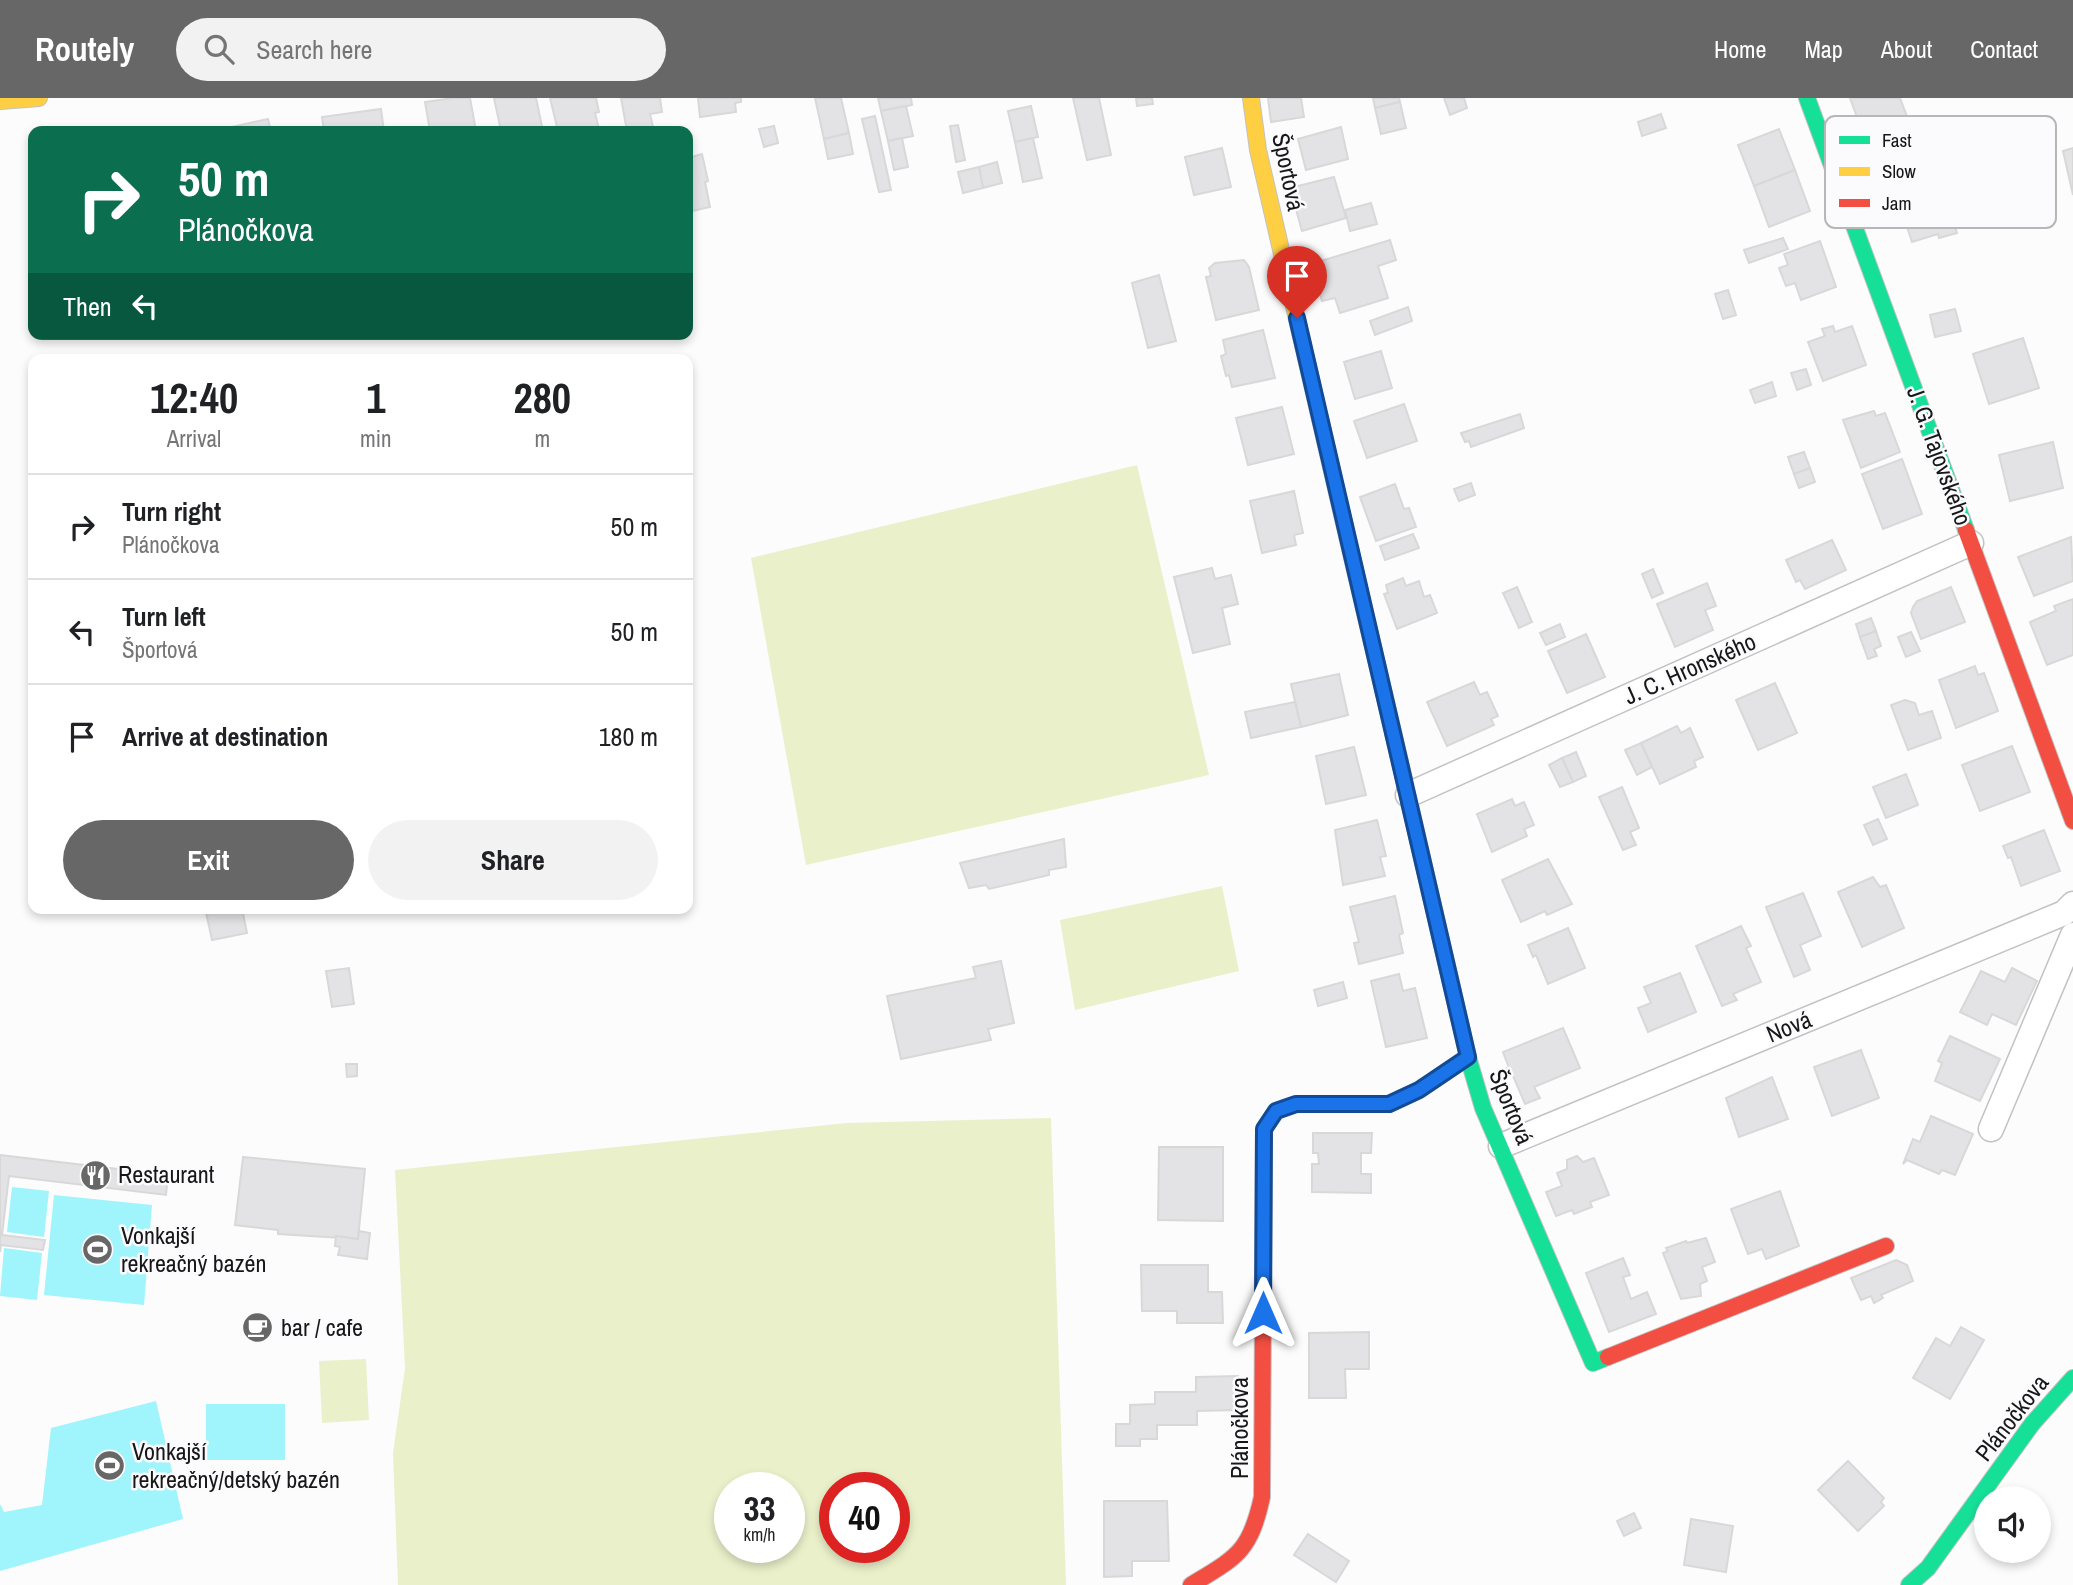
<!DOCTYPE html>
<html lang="en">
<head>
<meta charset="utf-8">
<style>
  body { margin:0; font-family:"Archivo Narrow",sans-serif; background:#f2f2f2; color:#202124; height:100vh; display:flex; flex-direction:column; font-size:26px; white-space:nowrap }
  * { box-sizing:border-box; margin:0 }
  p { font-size:23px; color:#757577 }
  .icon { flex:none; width:38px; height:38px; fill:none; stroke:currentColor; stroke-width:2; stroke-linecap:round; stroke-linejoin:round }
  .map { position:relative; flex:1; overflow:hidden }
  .panel { position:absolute; left:28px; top:256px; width:665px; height:560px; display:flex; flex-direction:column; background:#fff; border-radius:14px; box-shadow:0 4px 10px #0003 }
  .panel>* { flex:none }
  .hud { position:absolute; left:28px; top:28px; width:665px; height:214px; border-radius:14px; box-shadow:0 4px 10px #0003; background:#0b6e4f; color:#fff; overflow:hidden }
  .tools { position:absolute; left:1974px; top:1388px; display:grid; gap:14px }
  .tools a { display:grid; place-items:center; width:77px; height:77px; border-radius:50%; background:#fff; box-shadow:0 4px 10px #0003; font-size:35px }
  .speed { position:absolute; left:714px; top:1374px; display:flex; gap:14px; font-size:35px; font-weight:700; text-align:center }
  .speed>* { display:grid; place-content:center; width:91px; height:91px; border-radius:50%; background:#fff; box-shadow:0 4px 10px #0003; line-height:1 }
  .speed small { font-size:18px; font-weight:400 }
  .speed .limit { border:10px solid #d22; background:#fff; color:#111 }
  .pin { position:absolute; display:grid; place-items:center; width:60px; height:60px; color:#fff; margin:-72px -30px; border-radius:50% 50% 50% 0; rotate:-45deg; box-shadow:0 0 7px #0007 }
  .pin .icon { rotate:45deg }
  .me { position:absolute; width:77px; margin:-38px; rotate:0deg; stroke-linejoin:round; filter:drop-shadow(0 0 5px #0008) }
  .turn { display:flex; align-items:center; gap:24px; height:147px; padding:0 35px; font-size:32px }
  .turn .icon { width:91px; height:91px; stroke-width:2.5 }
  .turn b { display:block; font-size:49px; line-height:60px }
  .then { display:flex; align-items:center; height:66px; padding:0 35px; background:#0003; gap:14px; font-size:26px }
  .eta { display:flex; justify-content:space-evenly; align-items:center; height:119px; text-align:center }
  .eta b { font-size:42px; font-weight:700; line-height:49px }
  .cta { display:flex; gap:14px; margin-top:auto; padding:14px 35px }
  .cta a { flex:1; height:80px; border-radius:42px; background:#676768; color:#fff; font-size:28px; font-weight:700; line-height:80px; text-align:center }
  .cta a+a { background:#f2f2f2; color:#202124 }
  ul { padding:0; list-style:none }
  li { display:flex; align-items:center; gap:21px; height:105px; padding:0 35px; border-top:2px solid #e0e0e0 }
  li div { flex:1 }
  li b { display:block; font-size:26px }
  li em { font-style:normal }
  header { display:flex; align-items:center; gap:42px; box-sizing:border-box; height:98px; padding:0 35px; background:#676768; color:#fff }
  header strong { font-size:33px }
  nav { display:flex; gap:38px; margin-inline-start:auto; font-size:24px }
  .search { width:490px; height:63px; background:#f2f2f2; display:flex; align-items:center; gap:18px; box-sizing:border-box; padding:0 24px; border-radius:38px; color:#757577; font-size:26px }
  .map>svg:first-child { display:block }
  .green { fill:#eaf1ca; fill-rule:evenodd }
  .water { fill:#a0f4fc }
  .building { fill:#e3e3e5; stroke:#d8d8d9; stroke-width:2 }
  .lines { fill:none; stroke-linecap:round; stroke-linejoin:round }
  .street-casing { stroke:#c2c2c3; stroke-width:27 }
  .fast-casing { stroke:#c2c2c3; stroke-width:18 }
  .slow-casing { stroke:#c2c2c3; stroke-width:18 }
  .jam-casing { stroke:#c2c2c3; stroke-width:18 }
  .street { stroke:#fff; stroke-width:24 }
  .fast { stroke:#16e098; stroke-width:16 }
  .slow { stroke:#ffcf43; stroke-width:16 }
  .jam { stroke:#f24e42; stroke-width:16 }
  .route-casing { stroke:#114b97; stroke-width:18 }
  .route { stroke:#1a73e8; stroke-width:12 }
  .labels { text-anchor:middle; stroke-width:5; stroke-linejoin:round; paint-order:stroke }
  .street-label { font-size:24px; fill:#171718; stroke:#fbfbfe }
  .poi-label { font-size:24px; fill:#171718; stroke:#fbfbfe; text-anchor:start }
  .key { fill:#fbfbfe; stroke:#b7b7b9; stroke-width:2 }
  .key-label { font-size:19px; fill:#171718 }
</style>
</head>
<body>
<header>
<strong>Routely</strong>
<div class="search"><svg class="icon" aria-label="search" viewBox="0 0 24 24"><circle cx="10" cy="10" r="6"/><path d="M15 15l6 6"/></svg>Search here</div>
<nav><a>Home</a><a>Map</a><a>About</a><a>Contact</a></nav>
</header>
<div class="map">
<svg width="2073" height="1487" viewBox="0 0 2073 1487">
  <rect width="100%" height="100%" fill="#fcfcfd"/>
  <g class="green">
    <path d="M1137,367L1209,677L806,767L751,460Z"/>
    <path d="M1222,788L1239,873L1075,912L1060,822Z"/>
    <path d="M1051,1020L1066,1487H398L393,1355L405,1270L395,1072L847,1025ZM730,1390H789V1449H730ZM835,1390H894V1449H835Z"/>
    <path d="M366,1261L369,1322L322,1325L319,1263Z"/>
  </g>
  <g class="water">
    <path d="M12,1089L49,1093L44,1139L7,1134Z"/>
    <path d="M54,1097L152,1107L144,1207L44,1197Z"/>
    <path d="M4,1150L42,1155L37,1202L0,1198Z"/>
    <path d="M156,1303L183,1421L0,1473V1406L4,1414L42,1407L51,1330Z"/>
    <rect x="206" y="1306" width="79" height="56"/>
  </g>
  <g class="building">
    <path d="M453,0H470L476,33H430L425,4Z"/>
    <path d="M494,0H536L543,33H501Z"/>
    <path d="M550,0H596L599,14L595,15L599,31L558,33Z"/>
    <path d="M621,0H660L662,14L650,16L654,33H627Z"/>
    <path d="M698,0H741V4L735,5L736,14L700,19Z"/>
    <path d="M815,0H841L849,35L824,41Z"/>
    <path d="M878,0H911L912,7L881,13Z"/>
    <path d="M1073,0H1099L1111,57L1087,62Z"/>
    <path d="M1136,0H1152L1153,6L1137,8Z"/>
    <path d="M1268,0H1301L1304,19L1271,24Z"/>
    <path d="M1373,0H1399L1400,4L1375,10Z"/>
    <path d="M1444,0H1464L1467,10L1450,17Z"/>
    <path d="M1850,0H1900L1909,24L1865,41Z"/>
    <path d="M1400,4L1406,30L1381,36L1375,10Z"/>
    <path d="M906,8L913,38L888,43L881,13Z"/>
    <path d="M1031,8L1038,39L1015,44L1008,13Z"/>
    <path d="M381,11L384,33H324L322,19Z"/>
    <path d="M1661,16L1666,30L1642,38L1638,24Z"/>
    <path d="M875,18L891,92L879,94L862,21Z"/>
    <path d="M268,21L271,33H228L227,30Z"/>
    <path d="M958,27L965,62L956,64L950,28Z"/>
    <path d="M774,28L778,45L764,49L759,31Z"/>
    <path d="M1341,29L1348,61L1306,72L1298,41Z"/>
    <path d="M1779,31L1795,72L1754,88L1738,47Z"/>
    <path d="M849,35L853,56L828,61L824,41Z"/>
    <path d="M902,40L908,69L894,72L888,43Z"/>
    <path d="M1033,40L1042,80L1023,84L1015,44Z"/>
    <path d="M1222,50L1231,89L1194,97L1185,59Z"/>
    <path d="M2073,50V97L2063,53Z"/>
    <path d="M702,56L708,83L705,84L710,109L688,114V60Z"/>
    <path d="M997,64L1002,85L983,90L979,69Z"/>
    <path d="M979,69L983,90L963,95L958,74Z"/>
    <path d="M1795,72L1810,113L1769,129L1754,88Z"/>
    <path d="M1334,79L1346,120L1302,133L1290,90Z"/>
    <path d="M1926,93L1929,102L1950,96L1955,113L1951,114L1957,135L1939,140L1938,136L1912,144L1898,102Z"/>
    <path d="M1371,105L1377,126L1350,133L1345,112Z"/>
    <path d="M1783,140L1788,151L1749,165L1744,152Z"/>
    <path d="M1390,142L1396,162L1378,168L1388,200L1340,215L1335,200L1322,203L1311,166Z"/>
    <path d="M1820,143L1836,189L1801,202L1795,185L1786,188L1779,170L1788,167L1784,156Z"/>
    <path d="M1244,162L1249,169L1259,212L1216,222L1206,179L1211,178L1209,170L1215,165Z"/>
    <path d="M1159,177L1176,243L1148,250L1132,185Z"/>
    <path d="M1728,192L1736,217L1723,221L1715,196Z"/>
    <path d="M1408,209L1412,223L1375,237L1370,223Z"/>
    <path d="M1955,211L1961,233L1935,239L1930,217Z"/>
    <path d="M1833,228L1835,234L1852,228L1866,267L1823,283L1808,244L1825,238L1822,231Z"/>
    <path d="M1263,232L1275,280L1232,289L1229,277L1226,278L1221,258L1226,256L1223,242Z"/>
    <path d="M2023,240L2039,290L1989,306L1973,256Z"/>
    <path d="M1381,253L1392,290L1355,301L1344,264Z"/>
    <path d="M1806,271L1811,287L1797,292L1791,275Z"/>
    <path d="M1772,284L1776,298L1755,305L1750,292Z"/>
    <path d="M1404,306L1417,343L1367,360L1354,323Z"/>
    <path d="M1282,309L1294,356L1248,367L1236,320Z"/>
    <path d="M1874,313L1876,318L1885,315L1900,354L1861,370L1843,322Z"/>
    <path d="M1520,316L1524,330L1471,349L1469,343L1465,344L1461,335Z"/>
    <path d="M2053,344L2063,390L2010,403L1999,357Z"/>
    <path d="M1804,354L1810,370L1794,376L1788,359Z"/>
    <path d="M1902,361L1922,416L1883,431L1862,376Z"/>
    <path d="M1810,370L1815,384L1799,390L1794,376Z"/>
    <path d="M1471,385L1475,397L1459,403L1454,391Z"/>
    <path d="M1395,386L1404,411L1409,410L1416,429L1376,443L1360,399Z"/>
    <path d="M1294,393L1303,435L1294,437L1296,447L1262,455L1250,403Z"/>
    <path d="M1413,436L1419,450L1385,462L1380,448Z"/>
    <path d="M2071,439L2073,483L2034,498L2018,459Z"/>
    <path d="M1832,442L1846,472L1805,491L1800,482L1796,484L1786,462Z"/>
    <path d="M1212,470L1215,481L1231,477L1238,506L1222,510L1230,546L1193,555L1174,479Z"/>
    <path d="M1653,471L1663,495L1652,500L1642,476Z"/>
    <path d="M1403,480L1406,488L1419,483L1424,499L1430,497L1437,515L1397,531L1384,496L1388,495L1386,487Z"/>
    <path d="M1707,485L1716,508L1705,512L1713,532L1675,549L1657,506Z"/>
    <path d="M1517,489L1532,524L1519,530L1503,495Z"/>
    <path d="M1951,489L1965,524L1921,541L1911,515L1913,509L1917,503Z"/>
    <path d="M2073,501V557L2047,567L2030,524L2056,513L2054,508Z"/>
    <path d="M1871,520L1876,533L1860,539L1856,526Z"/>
    <path d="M1560,526L1565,539L1546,547L1540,535Z"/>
    <path d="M1876,533L1881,548L1874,551L1877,558L1868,561L1860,539Z"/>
    <path d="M1911,534L1920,553L1906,559L1898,539Z"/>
    <path d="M1586,536L1605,579L1567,595L1548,553Z"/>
    <path d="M1975,568L1978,577L1984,575L1998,613L1956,630L1939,582Z"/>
    <path d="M1339,576L1348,617L1301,629L1291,586Z"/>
    <path d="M1474,584L1480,597L1487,594L1498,618L1491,621L1494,627L1447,648L1427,604Z"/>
    <path d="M1775,585L1797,635L1758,652L1736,602Z"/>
    <path d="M1905,602L1915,605L1919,617L1932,613L1941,640L1908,652L1891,607Z"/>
    <path d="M1295,604L1301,629L1251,640L1245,614Z"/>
    <path d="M1677,628L1681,635L1690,630L1703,659L1694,663L1696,669L1660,686L1641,645Z"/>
    <path d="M1641,645L1652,669L1637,677L1625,652Z"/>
    <path d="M2012,648L2030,694L1980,713L1962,667Z"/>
    <path d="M1354,649L1366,697L1326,706L1316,658Z"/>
    <path d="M1576,654L1586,678L1573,684L1562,660Z"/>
    <path d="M1562,660L1573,684L1560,689L1549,667Z"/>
    <path d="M1906,676L1918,707L1886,720L1873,689Z"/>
    <path d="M1622,689L1639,730L1630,734L1636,747L1623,752L1599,699Z"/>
    <path d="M1512,701L1515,708L1524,704L1534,727L1524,731L1527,738L1492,754L1477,716Z"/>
    <path d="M1878,721L1887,741L1873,747L1864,727Z"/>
    <path d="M1377,722L1386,758L1380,759L1385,778L1343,787L1335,732Z"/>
    <path d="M2044,732L2060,773L2021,788L2011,759L2008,760L2003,748Z"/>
    <path d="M1064,741L1066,769L1049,772V777L989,791L986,787L969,790L960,765Z"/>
    <path d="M1548,761L1572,806L1547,817L1545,813L1521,824L1502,782Z"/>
    <path d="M1873,779L1880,789L1886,787L1904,830L1862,849L1838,794Z"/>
    <path d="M1803,795L1821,838L1800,847L1810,872L1794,879L1766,809Z"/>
    <path d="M1395,798L1403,835L1399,837L1403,855L1359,866L1354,845L1359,844L1350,809Z"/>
    <path d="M205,810H242L247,835L212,842Z"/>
    <path d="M1741,828L1751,848L1746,850L1761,884L1733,896L1737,902L1722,908L1696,848Z"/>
    <path d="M1568,830L1585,870L1548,886L1536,857L1533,859L1528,847Z"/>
    <path d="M1001,863L1014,925L988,931L991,942L901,961L887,898L976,880L973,869Z"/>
    <path d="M349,870L354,906L332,909L326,873Z"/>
    <path d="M2012,870L2037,883L2016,927L1992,916L1987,927L1960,914L1981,873L2005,884Z"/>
    <path d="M1680,875L1696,914L1648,934L1638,910L1651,905L1644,889Z"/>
    <path d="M1399,876L1403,893L1415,890L1427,940L1386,949L1371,883Z"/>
    <path d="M1343,884L1347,900L1318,908L1314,892Z"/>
    <path d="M1563,930L1580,970L1534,989L1540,1000L1525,1006L1511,973L1509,974L1507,970H1509L1503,954Z"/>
    <path d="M1950,938L2000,961L1980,1003L1935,983L1942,965L1938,963Z"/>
    <path d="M1861,952L1879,1000L1832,1018L1814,969Z"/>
    <path d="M346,966H357V978L347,979Z"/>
    <path d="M1772,979L1788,1021L1739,1039L1726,1000Z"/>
    <path d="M1931,1018L1973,1036L1955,1077L1942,1072L1939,1076L1907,1062L1903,1066L1913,1041L1920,1044Z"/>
    <path d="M1313,1035H1372L1371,1055H1361V1076H1371V1095L1312,1094V1066H1319L1318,1055H1313Z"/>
    <path d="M1159,1049H1223V1123L1158,1122Z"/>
    <path d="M0,1057L168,1077L166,1097L9,1078L2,1137L45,1142L43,1152L1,1147L0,1154Z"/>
    <path d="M1577,1058L1583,1064L1594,1060L1609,1097L1590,1104L1592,1109L1574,1116L1572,1112L1556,1118L1546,1094L1562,1088L1557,1075L1567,1071V1062Z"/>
    <path d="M243,1059L365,1071L358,1141L278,1136V1132L235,1127Z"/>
    <path d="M1780,1093L1799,1148L1766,1161L1762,1151L1748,1156L1731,1111Z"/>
    <path d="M359,1133L370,1135L367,1161L338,1157L340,1149L335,1148L336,1138L358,1141Z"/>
    <path d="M1706,1140L1715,1164L1702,1169L1707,1183L1700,1186L1701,1198L1681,1201L1663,1155L1668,1153L1666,1150L1686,1143L1687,1145Z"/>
    <path d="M1623,1160L1630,1177L1623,1179L1631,1201L1647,1194L1656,1216L1609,1234L1586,1175Z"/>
    <path d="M1896,1162L1907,1167L1913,1183L1881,1197L1883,1200L1874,1205L1871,1198L1861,1202L1851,1180Z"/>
    <path d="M1141,1167H1208V1194H1222L1223,1225H1177V1213H1142Z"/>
    <path d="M1961,1229L1984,1242L1950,1301L1913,1280L1936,1240L1950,1248Z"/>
    <path d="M1369,1234V1271H1345L1346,1300H1309V1235Z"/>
    <path d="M1238,1278V1312L1197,1313V1327H1157V1341H1140V1348H1116V1326H1130V1307L1155,1306V1294H1196V1279Z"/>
    <path d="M1848,1363L1884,1400L1881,1404L1884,1408L1858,1433L1818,1392Z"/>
    <path d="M1104,1403H1167L1169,1463H1132V1478L1104,1479Z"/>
    <path d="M1634,1415L1641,1430L1624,1438L1617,1423Z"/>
    <path d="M1691,1421L1733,1428L1726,1474L1684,1467Z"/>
    <path d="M1308,1436L1349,1463L1336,1484L1294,1457Z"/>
  </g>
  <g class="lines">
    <defs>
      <g id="street">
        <path d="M1408,697L1971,445"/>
        <path d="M1991,1031L2073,837"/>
        <path d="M1501,1048L2064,815L2073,806"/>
      </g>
      <g id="fast">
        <path d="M1807,0L1966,432"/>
        <path d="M1400,664L1468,959L1483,1010L1593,1265L1608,1259"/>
        <path d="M1909,1487L1928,1470L2032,1326L2073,1280"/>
      </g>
      <g id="slow">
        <path d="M1251,0L1258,52L1347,438"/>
        <path d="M0,3L39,0"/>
        <path d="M1263,1202L1264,1031L1276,1013L1296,1006H1389L1419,992L1468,959"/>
      </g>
      <g id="jam">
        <path d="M1966,432L2073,723"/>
        <path d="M1347,438L1400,664"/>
        <path d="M1608,1259L1886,1148"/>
        <path d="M1191,1487C1237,1459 1250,1454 1262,1399L1263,1202"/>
      </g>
    </defs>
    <use href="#street" class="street-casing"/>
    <use href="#fast" class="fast-casing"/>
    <use href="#slow" class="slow-casing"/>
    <use href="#jam" class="jam-casing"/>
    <use href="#street" class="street"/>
    <use href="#fast" class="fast"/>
    <use href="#slow" class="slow"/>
    <use href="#jam" class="jam"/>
  </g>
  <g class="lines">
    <defs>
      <path id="route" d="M1263,1215L1264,1031L1276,1013L1296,1006H1389L1419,992L1468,959L1297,220"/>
    </defs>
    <use href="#route" class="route-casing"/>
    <use href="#route" class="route"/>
  </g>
  <defs>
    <symbol id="restaurant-disc" viewBox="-11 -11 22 22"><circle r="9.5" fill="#676768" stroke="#fbfbfe"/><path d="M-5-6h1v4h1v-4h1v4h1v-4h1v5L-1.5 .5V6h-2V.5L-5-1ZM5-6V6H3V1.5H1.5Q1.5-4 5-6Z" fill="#fff"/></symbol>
    <symbol id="stadium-disc" viewBox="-11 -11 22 22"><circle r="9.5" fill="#676768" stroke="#fbfbfe"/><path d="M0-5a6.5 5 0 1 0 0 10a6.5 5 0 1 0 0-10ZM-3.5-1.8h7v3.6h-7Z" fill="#fff"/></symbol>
    <symbol id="cafe-disc" viewBox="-11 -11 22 22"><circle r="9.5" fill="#676768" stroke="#fbfbfe"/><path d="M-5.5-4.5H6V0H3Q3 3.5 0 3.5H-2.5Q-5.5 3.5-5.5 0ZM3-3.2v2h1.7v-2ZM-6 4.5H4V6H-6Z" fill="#fff"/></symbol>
  </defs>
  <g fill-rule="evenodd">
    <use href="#restaurant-disc" x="78" y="1060" width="35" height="35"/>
    <use href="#stadium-disc" x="80" y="1134" width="35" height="35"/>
    <use href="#cafe-disc" x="240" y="1212" width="35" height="35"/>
    <use href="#stadium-disc" x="92" y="1350" width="35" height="35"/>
  </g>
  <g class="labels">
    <g class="street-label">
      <text transform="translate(1288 74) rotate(78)" y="8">Športová</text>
      <text transform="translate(1939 358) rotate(70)" y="8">J. G. Tajovského</text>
      <text transform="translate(1690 571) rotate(-24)" y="8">J. C. Hronského</text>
      <text transform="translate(1789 929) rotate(-22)" y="8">Nová</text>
      <text transform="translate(1511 1009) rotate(68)" y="8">Športová</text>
      <text transform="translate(2012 1320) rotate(-52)" y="8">Plánočkova</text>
      <text transform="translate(1240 1330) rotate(-90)" y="8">Plánočkova</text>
    </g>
    <g class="poi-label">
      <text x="118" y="1085">Restaurant</text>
      <text x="121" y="1146">Vonkajší<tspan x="121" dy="28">rekreačný bazén</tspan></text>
      <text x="281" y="1238">bar / cafe</text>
      <text x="132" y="1362">Vonkajší<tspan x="132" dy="28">rekreačný/detský bazén</tspan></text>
    </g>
  </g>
  <rect x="1825" y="18" width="231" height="112" rx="10" class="key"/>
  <rect x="1839" y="38" width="31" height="8" fill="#16e098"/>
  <rect x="1839" y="69" width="31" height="9" fill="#ffcf43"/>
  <rect x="1839" y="101" width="31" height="8" fill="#f24e42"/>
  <g class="key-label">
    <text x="1882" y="49">Fast</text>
    <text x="1882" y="80">Slow</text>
    <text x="1882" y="112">Jam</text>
  </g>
</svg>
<div class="tools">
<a><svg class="icon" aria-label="sound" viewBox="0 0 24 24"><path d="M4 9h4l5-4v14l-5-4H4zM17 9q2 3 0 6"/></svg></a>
</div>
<div class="speed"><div>33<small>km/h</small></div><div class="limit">40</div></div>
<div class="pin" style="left:1297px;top:220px;background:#d93025"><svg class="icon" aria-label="arrive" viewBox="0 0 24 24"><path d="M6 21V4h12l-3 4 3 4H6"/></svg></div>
<svg class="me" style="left:1263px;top:1215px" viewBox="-20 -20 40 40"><path d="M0-17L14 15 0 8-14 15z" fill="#1a73e8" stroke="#fff" stroke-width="4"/></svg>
<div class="hud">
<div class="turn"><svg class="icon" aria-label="right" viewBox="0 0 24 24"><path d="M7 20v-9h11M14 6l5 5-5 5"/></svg><div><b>50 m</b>Plánočkova</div></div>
<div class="then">Then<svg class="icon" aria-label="left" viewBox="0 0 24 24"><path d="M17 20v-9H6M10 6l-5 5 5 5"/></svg></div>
</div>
<section class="panel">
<div class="eta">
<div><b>12:40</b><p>Arrival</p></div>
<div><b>1</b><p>min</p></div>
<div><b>280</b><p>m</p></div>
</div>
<ul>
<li><svg class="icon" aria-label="right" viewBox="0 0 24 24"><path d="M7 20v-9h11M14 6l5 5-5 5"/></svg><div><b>Turn right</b><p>Plánočkova</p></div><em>50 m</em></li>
<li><svg class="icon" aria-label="left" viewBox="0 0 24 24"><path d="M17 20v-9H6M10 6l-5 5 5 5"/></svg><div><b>Turn left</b><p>Športová</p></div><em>50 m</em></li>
<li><svg class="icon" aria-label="arrive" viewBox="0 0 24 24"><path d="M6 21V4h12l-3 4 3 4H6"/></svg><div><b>Arrive at destination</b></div><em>180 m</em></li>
</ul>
<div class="cta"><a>Exit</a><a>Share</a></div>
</section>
</div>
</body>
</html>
